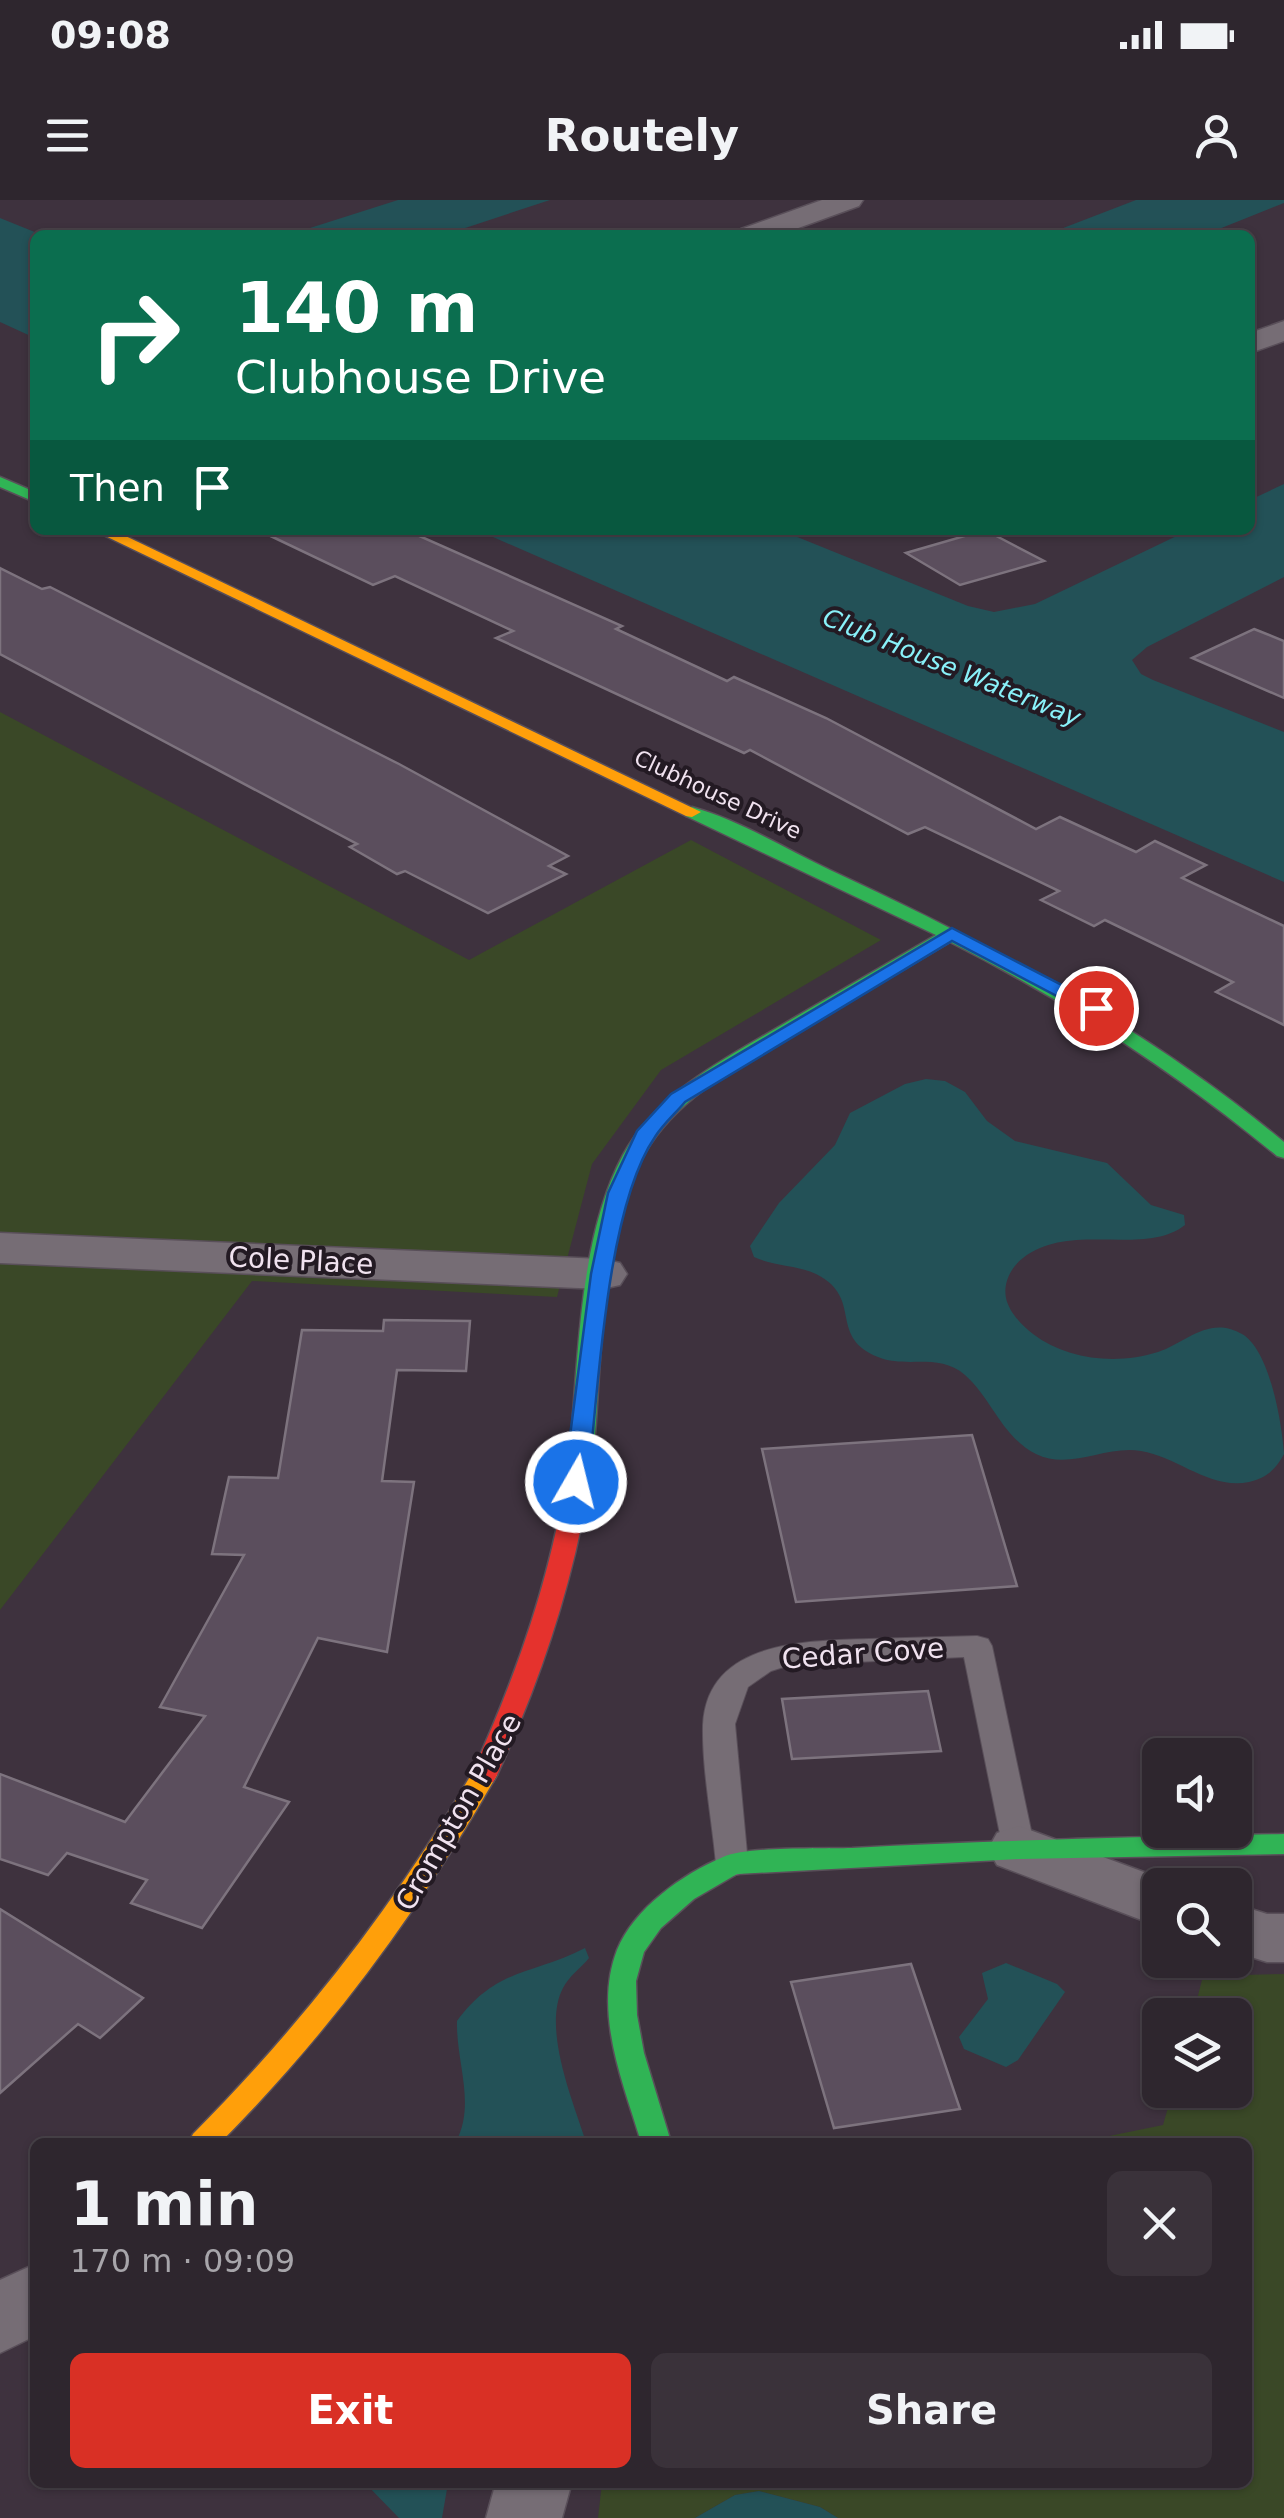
<!DOCTYPE html>
<html lang="en">
<head>
<meta charset="utf-8">
<style>
  body { margin:0; font-family:"DejaVu Sans",sans-serif; background:#3a323a; color:#f1f3f6; height:100vh; display:flex; flex-direction:column; font-size:38px; white-space:nowrap }
  * { box-sizing:border-box; margin:0 }
  p { font-size:32px; color:#a7a5aa }
  .icon { flex:none; width:55px; height:55px; fill:none; stroke:currentColor; stroke-width:2; stroke-linecap:round; stroke-linejoin:round }
  .map { position:relative; flex:1; overflow:hidden }
  .details { position:absolute; left:30px; top:1938px; width:1222px; height:350px; display:flex; flex-direction:column; background:#2e262e; border-radius:15px; box-shadow:0 2px 8px #0004,0 0 0 2px #49434a }
  .details>* { flex:none }
  .hud { position:absolute; left:30px; top:30px; width:1225px; height:305px; border-radius:15px; box-shadow:0 2px 8px #0004,0 0 0 2px #49434a; background:#0b6e4f; color:#fff; overflow:hidden }
  .fabs { position:absolute; left:1142px; top:1538px; display:grid; gap:20px }
  .fabs a { display:grid; place-items:center; width:110px; height:110px; border-radius:15px; background:#2e262e; box-shadow:0 2px 8px #0004,0 0 0 2px #49434a; font-size:50px }
  .pin { position:absolute; display:grid; place-items:center; width:85px; height:85px; color:#fff; margin:-42px; border:5px solid #fff; border-radius:50%; box-shadow:0 2px 10px #0007 }
  .me { position:absolute; width:110px; margin:-55px; rotate:8deg; stroke-linejoin:round; filter:drop-shadow(0 0 8px #0008) }
  .turn { display:flex; align-items:center; gap:35px; height:210px; padding:0 40px; font-size:45px }
  .turn .icon { width:130px; height:130px; stroke-width:2.5 }
  .turn b { display:block; font-size:70px; line-height:85px }
  .then { display:flex; align-items:center; height:95px; padding:0 40px; background:#0003; gap:20px; font-size:38px }
  .round { display:grid; place-items:center; flex:none; width:105px; height:105px; border-radius:15px; background:#3a323a }
  .overview { display:flex; align-items:center; justify-content:space-between; height:170px; padding:0 40px }
  h1 { font-size:60px; font-weight:800; line-height:75px }
  .cta { display:flex; gap:20px; margin-top:auto; padding:20px 40px }
  .cta a { flex:1; height:115px; border-radius:15px; background:#d93025; color:#fff; font-size:40px; font-weight:800; line-height:115px; text-align:center }
  .cta a+a { background:#3a323a; color:#f1f3f6 }
  .status { display:flex; justify-content:space-between; align-items:center; height:70px; padding:0 50px; background:#2e262e; direction:ltr }
  .status svg { height:28px; fill:currentColor }
  header { display:flex; justify-content:space-between; align-items:center; height:130px; padding:0 40px; background:#2e262e; font-size:45px; font-weight:800 }
  .map>svg:first-child { display:block }
  .green { fill:#3a4827 }
  .water { fill:#235157 }
  .building { fill:#5b4e5d; stroke:#7d737e; stroke-width:2.5 }
  .lines { fill:none; stroke-linecap:round; stroke-linejoin:round }
  .lane-casing { stroke:#594f59; stroke-width:2 }
  .street-casing { stroke:#594f59; stroke-width:3 }
  .fast-casing { stroke:#594f59; stroke-width:3 }
  .slow-casing { stroke:#594f59; stroke-width:3 }
  .jam-casing { stroke:#594f59; stroke-width:3 }
  .lane { fill:#766d75; fill-rule:evenodd }
  .street { fill:#766d75; fill-rule:evenodd }
  .fast { fill:#30b455; fill-rule:evenodd }
  .slow { fill:#ff9f0a; fill-rule:evenodd }
  .jam { fill:#e5322d; fill-rule:evenodd }
  .route { fill:#1a73e8; stroke:#114b97; stroke-width:2.5 }
  .labels { text-anchor:middle; stroke-width:8; stroke-linejoin:round; paint-order:stroke }
  .far-street-label { font-size:22px; fill:#f0e2ef; stroke:#231a23 }
  .far-water-label { font-size:25px; font-style:italic; fill:#89f1f9; stroke:#231a23 }
  .street-label { font-size:28px; fill:#f0e2ef; stroke:#231a23 }
</style>
</head>
<body>
<div class="status"><b>09:08</b><svg viewBox="0 0 49 12"><path d="M0 12V9h3v3zM5 12V6h3v6zM10 12V3h3v9zM15 12V0h3v12zM26 1h20v11H26zM47 4h2v5h-2z"/></svg></div>
<header><svg class="icon" aria-label="menu" viewBox="0 0 24 24"><path d="M4 6h16M4 12h16M4 18h16"/></svg>Routely<svg class="icon" aria-label="person" viewBox="0 0 24 24"><circle cx="12" cy="8" r="4"/><path d="M4 21q1-7 8-7t8 7"/></svg></header>
<div class="map">
<svg width="1284" height="2318" viewBox="0 0 1284 2318">
  <rect width="100%" height="100%" fill="#3e323e"/>
  <g class="green">
    <path d="M0,512L469,760L691,640L881,740L661,870L592,964L557,1097L252,1081L0,1410Z"/>
    <path d="M1284,1774V2318H838L820,2307L759,2291L735,2295L695,2318H598L602,2283L1248,2282V1942H1080L1163,1925L1173,1890H1235V1815H1193L1203,1776Z"/>
  </g>
  <g class="water">
    <path d="M398,0H550L444,35H288Z"/>
    <path d="M1136,0H1284V3L1204,35H1045Z"/>
    <path d="M0,18L42,35H35V138L0,122Z"/>
    <path d="M1284,284V377L1147,447L1132,460L1141,474L1153,480L1284,532V682L477,330H780L968,406L994,412L1035,404L1189,330H1250V300Z"/>
    <path d="M926,879L945,881L965,892L987,921L1015,941L1107,963L1151,1005L1184,1015L1185,1025C1144,1057 1070,1021 1023,1058C1011,1067 1003,1083 1006,1098C1009,1112 1022,1126 1033,1134C1067,1160 1117,1165 1158,1152C1187,1142 1209,1115 1242,1134C1270,1150 1282,1224 1284,1254C1276,1269 1267,1278 1249,1282C1210,1290 1178,1257 1141,1251C1105,1245 1070,1271 1036,1254C1002,1237 992,1199 965,1175C938,1152 907,1169 878,1157C831,1138 859,1104 826,1080C805,1064 777,1068 754,1057L750,1046L779,1003L835,945L850,913L905,884Z"/>
    <path d="M585,1748L589,1758C581,1768 569,1776 563,1788C542,1828 573,1901 586,1942H456C476,1903 456,1863 457,1821C497,1767 533,1775 585,1748Z"/>
    <path d="M1006,1763L1057,1784L1065,1792L1018,1860L1006,1867L964,1849L959,1837L988,1799L982,1773Z"/>
    <path d="M365,2283H448L442,2318H399Z"/>
    <path d="M759,2291L820,2307L838,2318H695L735,2295Z"/>
  </g>
  <g class="building">
    <path d="M258,330H406L622,426L616,429L727,481L734,477L826,518L1036,629L1060,617L1136,652L1155,641L1206,665L1182,678L1284,726V825L1216,792L1233,782L1105,720L1094,726L1041,700L1059,691L925,627L908,634L750,550L744,553L496,438L513,431L395,376L373,385Z"/>
    <path d="M985,330L1044,361L960,385L906,353Z"/>
    <path d="M0,368L42,389L50,387L399,564L568,656L549,666L566,674L488,713L405,671L397,674L350,647L357,644L0,454Z"/>
    <path d="M1254,429L1284,441V498L1192,458Z"/>
    <path d="M384,1120L470,1121L466,1171L397,1170L382,1281L414,1282L387,1452L318,1438L244,1587L289,1602L202,1728L131,1703L147,1680L67,1653L48,1675L0,1659V1574L125,1622L205,1516L160,1507L244,1355L212,1354L229,1277L278,1278L302,1130L383,1131Z"/>
    <path d="M972,1235L1017,1386L796,1402L762,1249Z"/>
    <path d="M928,1491L941,1551L792,1559L782,1499Z"/>
    <path d="M0,1709L143,1798L100,1838L78,1824L0,1893Z"/>
    <path d="M911,1764L960,1909L834,1928L791,1782Z"/>
  </g>
  <g class="lines">
    <defs>
      <path id="lane" d="M977,1436L988,1439L992,1446L1035,1649L1031,1658L1019,1661L1007,1658L1003,1649L964,1457L790,1465L771,1471L748,1487L735,1524L748,1664L744,1673L732,1676L720,1673L716,1664C712,1619 702,1570 703,1525C707,1440 807,1441 869,1439C905,1438 941,1437 977,1436Z"/>
      <g id="street">
        <path d="M822,0H863L859,6L779,35H736L741,29Z"/>
        <path d="M1284,121V141L1250,153V133Z"/>
        <path d="M0,1033L602,1059L620,1063L627,1074L620,1085L602,1089L0,1063Z"/>
        <path d="M1019,1626L1179,1685H1160V1727L997,1665L988,1649L997,1633Z"/>
        <path d="M1235,1704L1267,1714H1284V1762H1267L1235,1752Z"/>
        <path d="M35,2064V2136L0,2153V2080Z"/>
        <path d="M496,2282H572L562,2318H486Z"/>
      </g>
      <g id="fast">
        <path d="M0,277L35,292V302L0,287Z"/>
        <path d="M692,607C739,620 786,649 830,670C992,745 1145,827 1284,942V958L1277,956C1175,872 1068,802 950,742C902,770 854,799 806,828C749,861 679,893 645,953C598,1038 602,1165 593,1260L589,1265H573L569,1260C579,1164 577,1041 623,955C659,889 731,856 792,819C840,791 888,763 936,735L686,616L683,612Z"/>
        <path d="M1284,1634V1654L1019,1659L737,1674L694,1699L661,1728L644,1752L636,1781L637,1815L644,1853L671,1942H641C623,1882 593,1812 617,1750C634,1708 683,1674 723,1657C748,1646 821,1649 852,1648C996,1640 1140,1637 1284,1634Z"/>
      </g>
      <g id="slow">
        <path d="M93,330H113L701,612L692,617L686,616Z"/>
        <path d="M484,1566L493,1568L497,1575C420,1710 330,1832 221,1942H189L193,1934C303,1823 396,1704 475,1568Z"/>
      </g>
      <path id="jam" d="M581,1253L593,1260C577,1371 544,1473 497,1575L493,1582H475L471,1575C518,1473 553,1371 569,1260Z"/>
    </defs>
    <use href="#lane" class="lane-casing"/>
    <use href="#street" class="street-casing"/>
    <use href="#fast" class="fast-casing"/>
    <use href="#slow" class="slow-casing"/>
    <use href="#jam" class="jam-casing"/>
    <use href="#lane" class="lane"/>
    <use href="#street" class="street"/>
    <use href="#fast" class="fast"/>
    <use href="#slow" class="slow"/>
    <use href="#jam" class="jam"/>
  </g>
  <path class="route" d="M952,728L1106,808L1096,814L1089,813L952,741L685,902C676,913 663,924 655,937C606,1008 598,1193 588,1282L584,1287H567L564,1282L591,1074L608,993L637,931L671,894Z"/>
  <g class="labels">
    <g class="far-street-label">
      <text transform="translate(718 594) rotate(25)" y="8">Clubhouse Drive</text>
    </g>
    <g class="far-water-label">
      <text transform="translate(952 467) rotate(22)" y="9">Club House Waterway</text>
    </g>
    <g class="street-label">
      <text transform="translate(301 1060) rotate(3)" y="10">Cole Place</text>
      <text transform="translate(863 1453) rotate(-4)" y="10">Cedar Cove</text>
      <text transform="translate(458 1612) rotate(-60)" y="10">Crompton Place</text>
    </g>
  </g>
</svg>
<div class="fabs">
<a><svg class="icon" aria-label="sound" viewBox="0 0 24 24"><path d="M4 9h4l5-4v14l-5-4H4zM17 9q2 3 0 6"/></svg></a>
<a><svg class="icon" aria-label="search" viewBox="0 0 24 24"><circle cx="10" cy="10" r="6"/><path d="M15 15l6 6"/></svg></a>
<a><svg class="icon" aria-label="layers" viewBox="0 0 24 24"><path d="M12 4l9 5-9 5-9-5zM3 14l9 5 9-5"/></svg></a>
</div>
<div class="pin" style="left:1096px;top:808px;background:#d93025"><svg class="icon" aria-label="arrive" viewBox="0 0 24 24"><path d="M6 21V4h12l-3 4 3 4H6"/></svg></div>
<svg class="me" style="left:576px;top:1282px" viewBox="-20 -20 40 40"><circle r="17" fill="#1a73e8" stroke="#fff" stroke-width="3"/><path d="M0-11L8 9 0 5-8 9z" fill="#fff"/></svg>
<div class="hud">
<div class="turn"><svg class="icon" aria-label="right" viewBox="0 0 24 24"><path d="M7 20v-9h11M14 6l5 5-5 5"/></svg><div><b>140 m</b>Clubhouse Drive</div></div>
<div class="then">Then<svg class="icon" aria-label="arrive" viewBox="0 0 24 24"><path d="M6 21V4h12l-3 4 3 4H6"/></svg></div>
</div>
<section class="details">
<div class="overview"><div><h1>1 min</h1><p>170 m · 09:09</p></div><a class="round"><svg class="icon" aria-label="close" viewBox="0 0 24 24"><path d="M6 6l12 12M18 6L6 18"/></svg></a></div>
<div class="cta"><a>Exit</a><a>Share</a></div>
</section>
</div>
</body>
</html>
